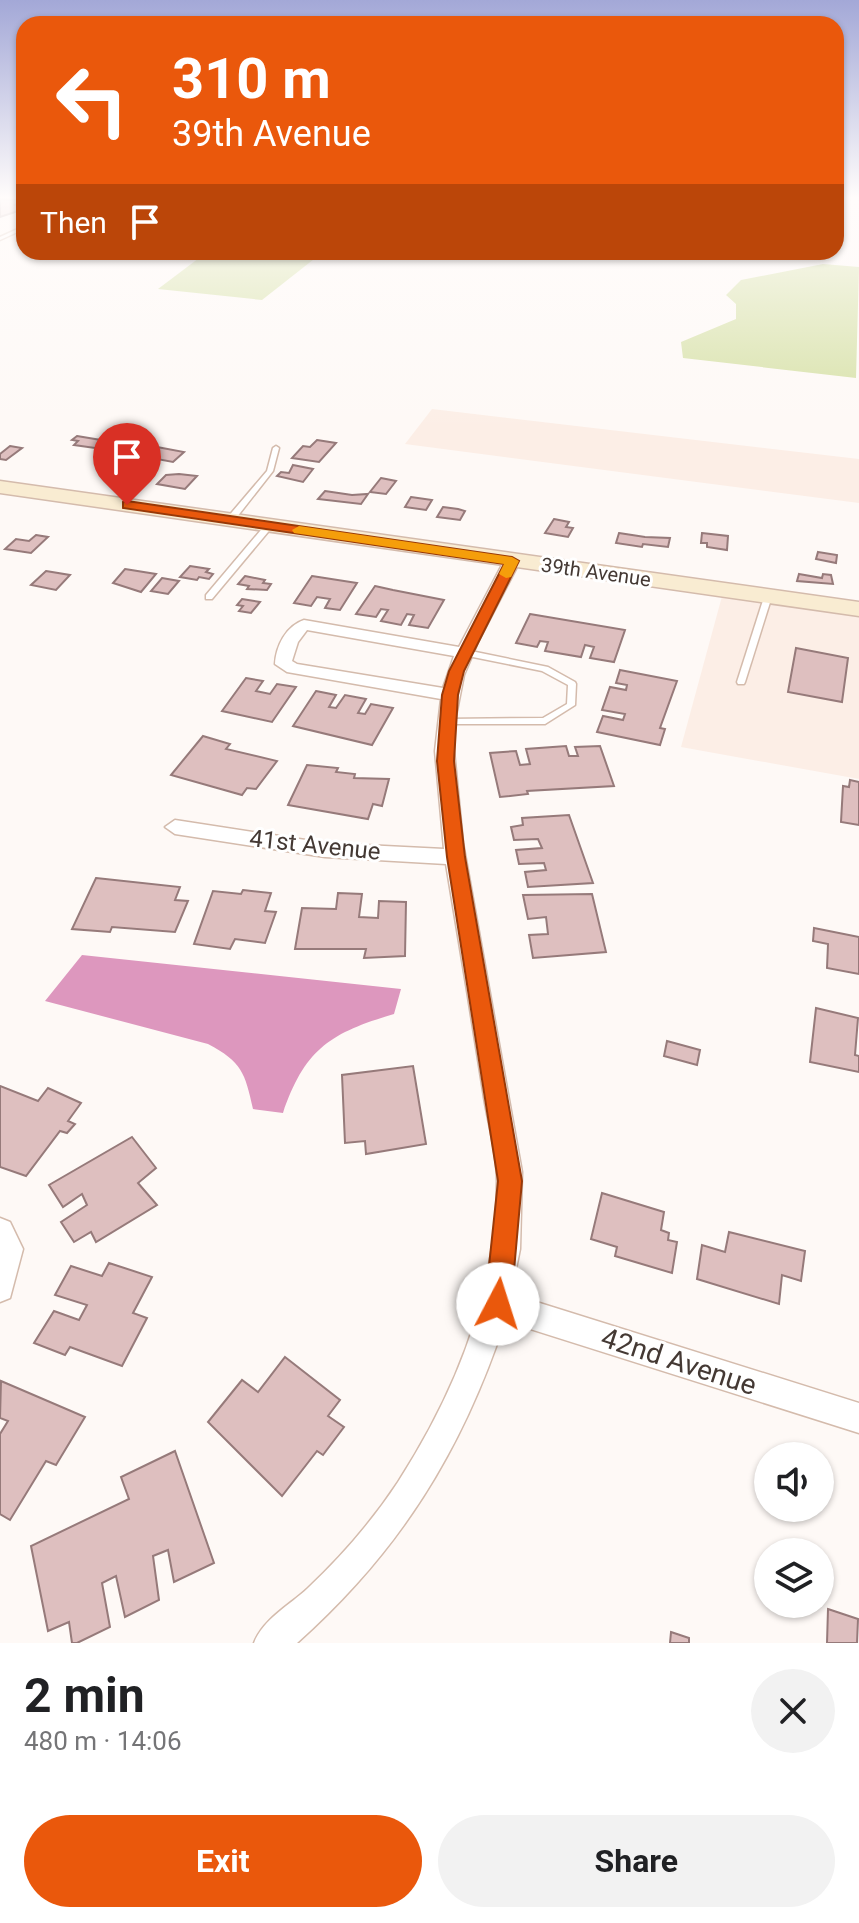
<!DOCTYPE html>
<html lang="en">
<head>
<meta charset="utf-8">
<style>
  body { margin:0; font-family:Roboto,sans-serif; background:#f2f2f2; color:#202124; height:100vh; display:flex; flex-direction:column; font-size:30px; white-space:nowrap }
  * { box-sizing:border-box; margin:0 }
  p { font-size:26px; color:#757577 }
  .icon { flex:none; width:44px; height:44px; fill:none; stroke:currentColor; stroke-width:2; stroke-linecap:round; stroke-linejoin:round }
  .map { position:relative; height:1643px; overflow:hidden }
  .side { display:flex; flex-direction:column; background:#fff; flex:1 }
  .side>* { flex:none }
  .guide { position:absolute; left:16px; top:16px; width:828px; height:244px; border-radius:24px; box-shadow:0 2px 6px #0004; background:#ea580c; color:#fff; overflow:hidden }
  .controls { position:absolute; left:754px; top:1442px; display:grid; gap:16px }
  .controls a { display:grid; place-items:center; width:80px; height:80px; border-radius:50%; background:#fff; box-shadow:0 2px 6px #0004; font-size:40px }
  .pin { position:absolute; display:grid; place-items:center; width:68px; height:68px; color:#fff; margin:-82px -34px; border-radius:50% 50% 50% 0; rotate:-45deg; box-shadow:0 0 8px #0007 }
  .pin .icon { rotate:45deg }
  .me { position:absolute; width:88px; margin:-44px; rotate:5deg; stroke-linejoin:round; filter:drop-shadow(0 0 6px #0008) }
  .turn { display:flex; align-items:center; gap:28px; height:168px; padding:0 24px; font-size:36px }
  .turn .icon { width:104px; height:104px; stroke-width:2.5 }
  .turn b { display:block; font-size:56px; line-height:68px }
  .then { display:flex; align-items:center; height:76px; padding:0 24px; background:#0003; gap:16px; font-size:30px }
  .round { display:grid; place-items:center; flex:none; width:84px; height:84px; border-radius:42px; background:#f2f2f2 }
  .summary { display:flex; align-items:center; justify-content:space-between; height:136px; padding:0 24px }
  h1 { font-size:48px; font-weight:700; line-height:60px }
  .action { display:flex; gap:16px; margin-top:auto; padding:16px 24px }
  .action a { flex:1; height:92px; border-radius:48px; background:#ea580c; color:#fff; font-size:32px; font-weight:700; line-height:92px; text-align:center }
  .action a+a { background:#f2f2f2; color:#202124 }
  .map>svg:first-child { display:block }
  .built { fill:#fceee6 }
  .green { fill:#d5e0a4 }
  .water { fill:#dd97be }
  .building { fill:#debfbf; stroke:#967a7a; stroke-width:2 }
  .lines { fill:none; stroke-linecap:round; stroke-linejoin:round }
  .service-casing { stroke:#d4bbac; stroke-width:3 }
  .minor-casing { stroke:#d4bbac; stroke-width:3 }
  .secondary-casing { stroke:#d4bbac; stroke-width:3 }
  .service { fill:#fff; fill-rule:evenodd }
  .minor { fill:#fff; fill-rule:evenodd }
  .secondary { fill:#f9ecd2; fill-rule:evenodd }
  .route { fill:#ea580c; stroke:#983908; stroke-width:2 }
  .slow { fill:#f59e0b }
  .labels { text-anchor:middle; stroke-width:6; stroke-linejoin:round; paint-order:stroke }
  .far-street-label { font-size:20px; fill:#443934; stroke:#fff }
  .street-label { font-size:24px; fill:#443934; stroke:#fff }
  .near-street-label { font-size:28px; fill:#443934; stroke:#fff }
</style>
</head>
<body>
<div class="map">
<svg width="859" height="1643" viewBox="0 0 859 1643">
  <rect width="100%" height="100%" fill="#fef9f6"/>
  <g class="built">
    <path d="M432,409L859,459V503L405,444Z"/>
    <path d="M724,589L859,609V779L681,747Z"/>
  </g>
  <g class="green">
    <path d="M207,252H323L262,300L158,289Z"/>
    <path d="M823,264L859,267L856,378L683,358L681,342L736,319V304L726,295L741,280Z"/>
  </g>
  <path class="water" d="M82,955L401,989L394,1014C330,1033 305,1049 283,1113L253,1109C245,1073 242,1062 208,1044L45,1001Z"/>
  <g class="building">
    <path d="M0,199L23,201L15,205L24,209L0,217Z"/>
    <path d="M77,436L101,440L99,443L108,444L102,449L74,445L78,441L72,440Z"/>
    <path d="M317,440L336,443L319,462L292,458L303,446L310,447Z"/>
    <path d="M10,446L22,448L6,460L0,459V454Z"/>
    <path d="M157,447L184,452L173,462L146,457Z"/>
    <path d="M293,465L313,469L303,482L277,476L281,472L289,473Z"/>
    <path d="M179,474L197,476L185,489L157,484L166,475Z"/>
    <path d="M381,478L396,481L386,494L370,492Z"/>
    <path d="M325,491L352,495L368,494L361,504L318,499Z"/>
    <path d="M411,497L432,500L426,510L405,507Z"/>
    <path d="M443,507L458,509L465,511L460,520L437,517Z"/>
    <path d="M554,519L569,522L566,527L573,528L568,537L545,533Z"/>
    <path d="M619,533L645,537L670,538L668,547L643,544L642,547L616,543Z"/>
    <path d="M702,533L728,536L727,550L707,547V543H701Z"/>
    <path d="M36,535L48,537L31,553L5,549L16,539L29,541Z"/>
    <path d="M818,552L837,555L836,563L816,559Z"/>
    <path d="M190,566L209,569L206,572L213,574L209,579L199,577L197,580L180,577Z"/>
    <path d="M125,569L156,574L141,592L113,583Z"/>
    <path d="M46,571L70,575L56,590L31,585Z"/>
    <path d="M799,574L822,578L823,574L831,575L833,584L797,581Z"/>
    <path d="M245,576L265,580L263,583L271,584L267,590L247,589L249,586L238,584Z"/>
    <path d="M312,576L357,583L340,610L325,608L330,599L317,597L311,606L294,603Z"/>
    <path d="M162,578L179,581L168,594L151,591Z"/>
    <path d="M375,586L393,590L444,600L428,628L409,625L414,615L407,614L401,625L381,621L388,610L381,609L376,617L356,614Z"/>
    <path d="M242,599L260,602L251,613L239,611L243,606L237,605Z"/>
    <path d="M530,614L625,630L614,662L590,658L594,647L585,645L581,657L545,651L548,642L540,641L537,647L516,643Z"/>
    <path d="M796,648L848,658L842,702L788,692Z"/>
    <path d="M620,670L677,681L660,728L665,729L660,745L597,732L603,716L623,720L625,714L602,710L610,687L626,690L627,685L616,683Z"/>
    <path d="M246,678L263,681L256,691L270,694L277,684L296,687L272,722L222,711Z"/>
    <path d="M316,691L336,695L329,707L336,708L345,695L366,699L358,713L365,714L371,704L393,708L372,745L293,726Z"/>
    <path d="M203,736L230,744L226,749L277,761L256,789L247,788L242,795L171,775Z"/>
    <path d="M566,746L569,756H578L575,747L600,746L614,786L527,791L528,794L500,797L490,753L516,751L520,765L530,764L526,749Z"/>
    <path d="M307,765L338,768L336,772L355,774L354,778L389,779L382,806L373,804L368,819L288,805Z"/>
    <path d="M850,780L859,782V825L841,822L843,786L849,787Z"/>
    <path d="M569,815L593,883L528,887L525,872L546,870L544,863L519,864L516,850L542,848L538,839L514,840L511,827L523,825L522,818Z"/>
    <path d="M96,878L180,887L175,900L188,901L175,932L112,927L110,932L72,929Z"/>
    <path d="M243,890L271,893L265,911L276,912L265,943L235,939L230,949L194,944L213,891L241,894Z"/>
    <path d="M338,893L362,894L359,917L378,918L379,901L406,902L405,956L364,958L366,949H295L302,908L336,909Z"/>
    <path d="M592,894L606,952L533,958L529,935L548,934L546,917L528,919L523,895Z"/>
    <path d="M814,928L859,937V974L827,968L828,944L813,941Z"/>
    <path d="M816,1008L858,1018L855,1055L859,1056V1072L810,1062Z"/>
    <path d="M667,1041L700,1050L697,1065L664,1056Z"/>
    <path d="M413,1066L426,1144L366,1154L365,1141L345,1143L342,1075Z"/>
    <path d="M0,1086L38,1101L48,1088L81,1103L68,1121L75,1124L67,1133L60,1131L26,1176L0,1167Z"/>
    <path d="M132,1137L156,1168L138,1183L157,1205L96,1242L91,1232L74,1242L61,1222L87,1205L82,1194L63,1207L49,1185Z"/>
    <path d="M602,1193L664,1212L661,1230L669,1233L668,1240L677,1242L672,1273L615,1256L617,1247L591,1239Z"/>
    <path d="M729,1232L805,1251L801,1281L782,1275L779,1304L697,1279L702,1245L725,1252Z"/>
    <path d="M109,1263L152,1277L133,1313L147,1318L122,1366L70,1347L65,1355L34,1343L54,1311L79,1320L87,1305L55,1295L71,1266L102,1276Z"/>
    <path d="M285,1357L340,1400L328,1416L344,1427L323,1455L317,1451L282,1496L208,1422L242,1380L258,1392Z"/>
    <path d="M1,1381L85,1417L56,1465L46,1461L10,1520L0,1514V1434L8,1421L0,1418Z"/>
    <path d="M175,1451L214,1563L174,1582L168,1550L153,1556L159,1600L125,1617L116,1576L102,1583L110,1627L77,1643H72L69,1622L48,1631L31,1546L129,1499L121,1477Z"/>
    <path d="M828,1609L858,1619L857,1643H827Z"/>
    <path d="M671,1632L689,1638V1643H670Z"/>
  </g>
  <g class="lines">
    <defs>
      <g id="service">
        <path d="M24,226V229L0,240V237Z"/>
        <path d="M276,446L279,448L273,471L233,522H227V518L267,471L273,448Z"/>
        <path d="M266,524H269L273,526L212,599H206V595Z"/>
        <path d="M765,594H771L772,596L745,682L744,684H738L737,682Z"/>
        <path d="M466,650L548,667L575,682L576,684L575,705L545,724H445L443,722L445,720L448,719L543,718L567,704L568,685L542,671L463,655V651Z"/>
      </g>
      <g id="minor">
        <path d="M512,556L520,561L478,642L464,675L455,721L454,751L463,843L522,1172L520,1249L511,1294L859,1403V1433L505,1321C462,1451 400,1551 297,1643H254C263,1619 290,1605 308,1588C341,1557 373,1520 398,1482C456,1392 497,1290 497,1181C497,1151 487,1121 483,1091C471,1015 459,940 446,864L325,857L175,834L165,827L175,820L325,843L444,849L435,751L441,699L287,672L275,664C276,646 286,626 304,620L459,647L504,561ZM307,630L454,656L443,688L297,664L292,661L298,642Z"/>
        <path d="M0,1218L10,1222L23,1249L10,1298L0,1302Z"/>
      </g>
      <path id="secondary" d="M0,481L859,602V616L0,493Z"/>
    </defs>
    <use href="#service" class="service-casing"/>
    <use href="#minor" class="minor-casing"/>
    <use href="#secondary" class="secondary-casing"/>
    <use href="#service" class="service"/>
    <use href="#minor" class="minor"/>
    <use href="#secondary" class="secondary"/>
  </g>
  <linearGradient id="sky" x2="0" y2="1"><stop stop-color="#a3a8d7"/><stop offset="0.46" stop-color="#fffcfb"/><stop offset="1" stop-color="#fffcfb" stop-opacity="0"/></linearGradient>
  <rect width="859" height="429" fill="url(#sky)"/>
  <path class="route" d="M127,501L512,557L519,561L464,671L458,695L454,761L465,857L522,1181L511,1304L507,1313L498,1317L489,1313L485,1304L498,1181L447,857L437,761L442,695L449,671L504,564L123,508V502Z"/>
  <path class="slow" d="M299,526L512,557L519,561L511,577L506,578L499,574L504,564L294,533L292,530Z"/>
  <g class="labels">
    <g class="far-street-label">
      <text transform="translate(596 572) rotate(8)" y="7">39th Avenue</text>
    </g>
    <g class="street-label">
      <text transform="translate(315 845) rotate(6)" y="8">41st Avenue</text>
    </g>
    <g class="near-street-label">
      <text transform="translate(679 1361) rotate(18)" y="10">42nd Avenue</text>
    </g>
  </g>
</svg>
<div class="controls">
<a><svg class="icon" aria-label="sound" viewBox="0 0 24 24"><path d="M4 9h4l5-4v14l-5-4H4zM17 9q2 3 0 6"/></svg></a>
<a><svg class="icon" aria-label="layers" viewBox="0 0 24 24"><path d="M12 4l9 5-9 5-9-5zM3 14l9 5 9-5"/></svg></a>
</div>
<div class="pin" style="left:127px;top:505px;background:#d93025"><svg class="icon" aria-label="arrive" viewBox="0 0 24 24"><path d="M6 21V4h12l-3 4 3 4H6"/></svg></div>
<svg class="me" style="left:498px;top:1304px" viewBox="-20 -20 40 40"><circle r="19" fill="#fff"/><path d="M0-13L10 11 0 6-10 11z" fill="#ea580c"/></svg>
<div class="guide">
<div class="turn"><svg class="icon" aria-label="left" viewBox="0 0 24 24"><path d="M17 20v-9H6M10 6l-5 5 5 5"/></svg><div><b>310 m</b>39th Avenue</div></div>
<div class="then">Then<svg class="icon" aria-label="arrive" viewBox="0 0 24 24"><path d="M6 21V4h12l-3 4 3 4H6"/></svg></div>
</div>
</div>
<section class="side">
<div class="summary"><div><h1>2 min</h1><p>480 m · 14:06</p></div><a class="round"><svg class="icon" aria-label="close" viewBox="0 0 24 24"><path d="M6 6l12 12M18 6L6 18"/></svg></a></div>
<div class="action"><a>Exit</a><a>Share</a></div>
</section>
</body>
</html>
